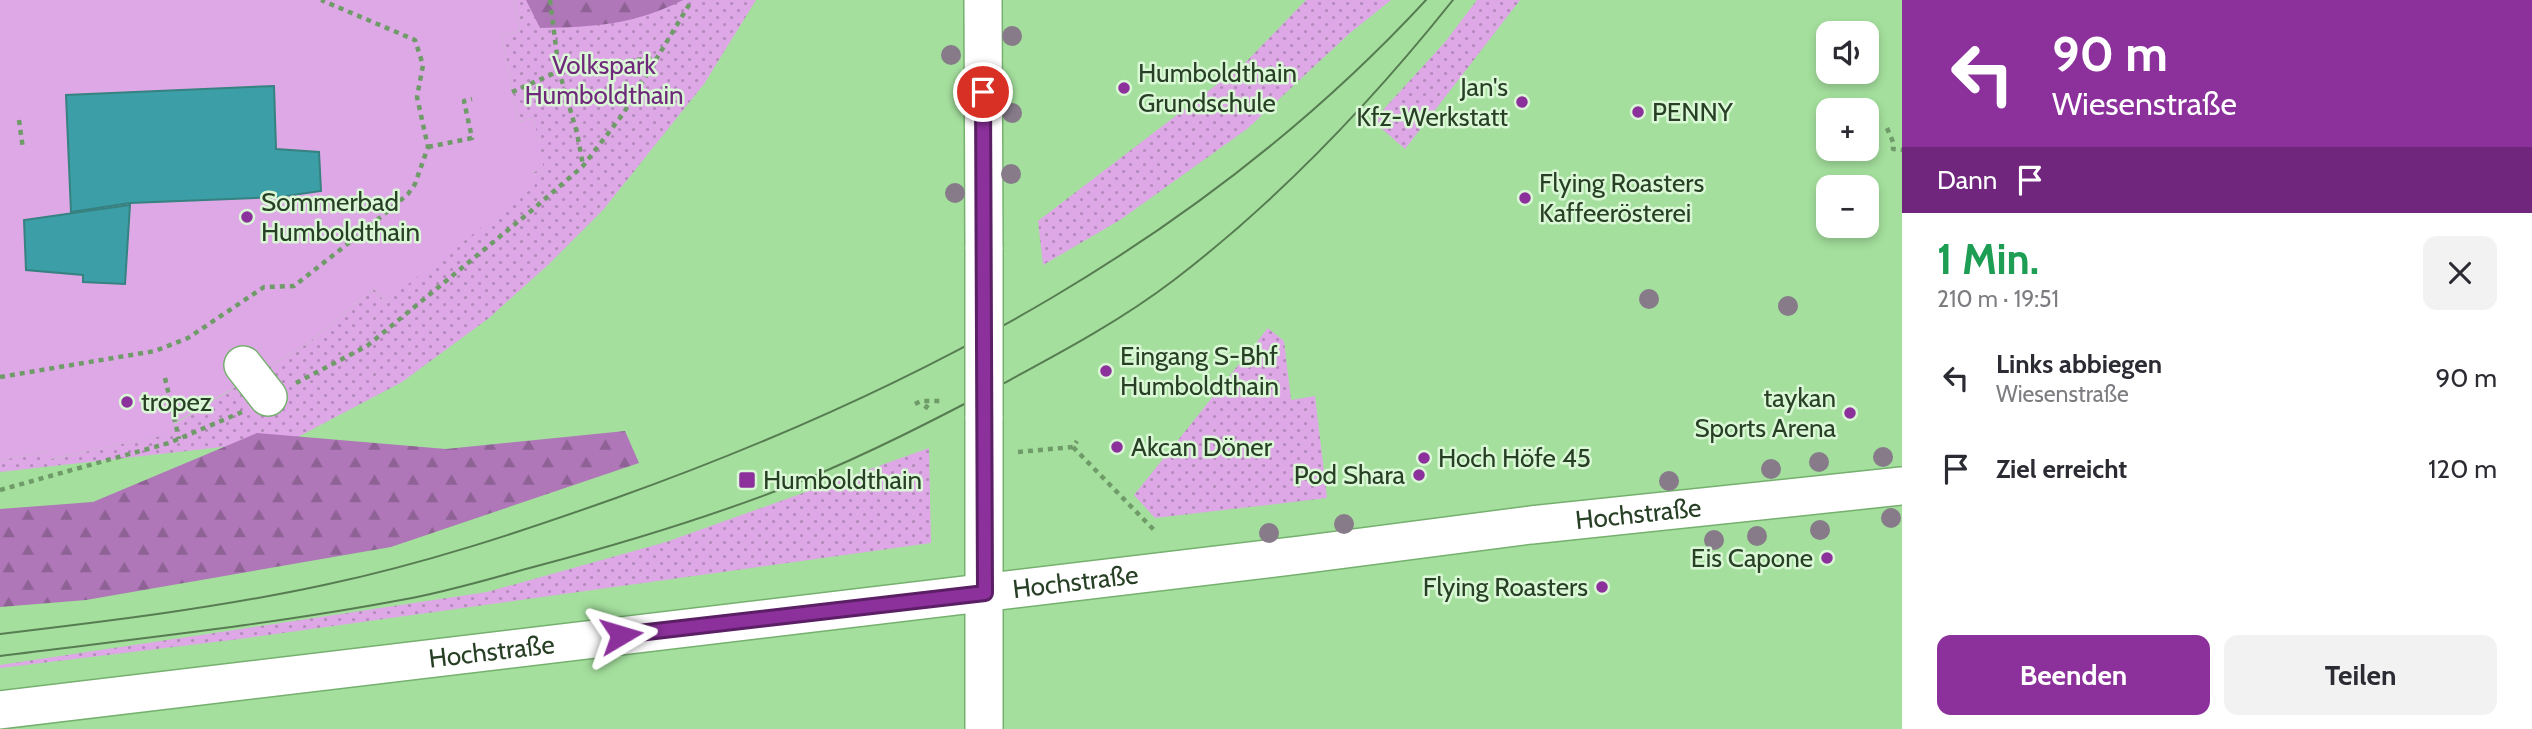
<!DOCTYPE html>
<html lang="de">
<head>
<meta charset="utf-8">
<style>
  body { margin:0; font-family:Cabin,sans-serif; background:#f2f2f3; color:#2b2b33; height:100vh; display:flex; flex-direction:column; font-size:26px; white-space:nowrap }
  * { box-sizing:border-box; margin:0 }
  p { font-size:23px; color:#7c7c81 }
  .icon { flex:none; width:38px; height:38px; fill:none; stroke:currentColor; stroke-width:2; stroke-linecap:round; stroke-linejoin:round }
  .map { position:relative; flex:1; overflow:hidden }
  .sheet { display:flex; flex-direction:column; background:#fff; width:630px }
  .sheet>* { flex:none }
  .hud { background:#8c309b; color:#fff; overflow:hidden }
  .buttons { position:absolute; left:1816px; top:21px; display:grid; gap:14px }
  .buttons a { display:grid; place-items:center; width:63px; height:63px; border-radius:14px; background:#fff; box-shadow:0 4px 10px #0003; font-size:35px }
  .pin { position:absolute; display:grid; place-items:center; width:60px; height:60px; color:#fff; margin:-30px; border:4px solid #fff; border-radius:50%; box-shadow:0 2px 7px #0007 }
  .me { position:absolute; width:77px; margin:-38px; rotate:83deg; stroke-linejoin:round; filter:drop-shadow(0 0 5px #0008) }
  .turn { display:flex; align-items:center; gap:24px; height:147px; padding:0 35px; font-size:32px }
  .turn .icon { width:91px; height:91px; stroke-width:2.5 }
  .turn b { display:block; font-size:49px; line-height:60px }
  .then { display:flex; align-items:center; height:66px; padding:0 35px; background:#0003; gap:14px; font-size:26px }
  .round { display:grid; place-items:center; flex:none; width:74px; height:74px; border-radius:14px; background:#f2f2f3 }
  .summary { display:flex; align-items:center; justify-content:space-between; height:119px; padding:0 35px }
  h1 { font-size:42px; font-weight:700; line-height:52px; color:#1e9e55 }
  .primary-button { display:flex; gap:14px; margin-top:auto; padding:14px 35px }
  .primary-button a { flex:1; height:80px; border-radius:14px; background:#8c309b; color:#fff; font-size:28px; font-weight:700; line-height:80px; text-align:center }
  .primary-button a+a { background:#f2f2f3; color:#2b2b33 }
  ul { padding:0; list-style:none }
  li { display:flex; align-items:center; gap:21px; height:91px; padding:0 35px }
  li div { flex:1 }
  li b { display:block; font-size:26px }
  li em { font-style:normal }
  main { display:flex; flex:1; min-height:0 }
  .map>svg:first-child { display:block }
  .green { fill:url(#green-dots) }
  .forest { fill:url(#forest-firs) }
  .pitch { fill:#dea8e7 }
  .water { fill:#3c9fa7; stroke:#368280; stroke-width:2 }
  .lines { fill:none; stroke-linecap:round; stroke-linejoin:round }
  .minor-casing { stroke:#76b06f; stroke-width:40 }
  .path { stroke:#6f9b69; stroke-width:4.5; stroke-dasharray:5 5; stroke-linecap:butt }
  .minor { stroke:#fff; stroke-width:37 }
  .tram { stroke:#577c52; stroke-width:2 }
  .minor-bridge-casing { stroke:#76b06f; stroke-width:40; stroke-linecap:butt }
  .minor-bridge { stroke:#fff; stroke-width:37 }
  .tree { fill:#877b8a }
  .route-casing { stroke:#5b1f65; stroke-width:18 }
  .route { stroke:#8c309b; stroke-width:12 }
  .poi-dot { fill:#8c309b; stroke:#daf8d6; stroke-width:2.5 }
  .labels { text-anchor:middle; stroke-width:5; stroke-linejoin:round; paint-order:stroke }
  .park-label { font-size:26px; fill:#6f297a; stroke:#daf8d6 }
  .poi-label { font-size:26px; fill:#273f24; stroke:#daf8d6; text-anchor:start }
  .street-label { font-size:26px; fill:#273f24; stroke:#daf8d6 }
</style>
</head>
<body>
<main>
<div class="map">
<svg width="1902" height="729" viewBox="0 0 1902 729">
  <defs>
    <pattern id="green-dots" width="8" height="8" patternUnits="userSpaceOnUse" patternTransform="scale(1.75)"><rect width="8" height="8" fill="#dea8e7"/><path d="M2 2h.1M6 6h.1" fill="none" stroke="#b48abb" stroke-width="1.8" stroke-linecap="round"/></pattern>
    <pattern id="forest-firs" width="22" height="20" patternUnits="userSpaceOnUse" patternTransform="scale(1.75)"><rect width="22" height="20" fill="#af76b8"/><path d="M5 1l3.5 6h-7zM16 11l3.5 6h-7z" fill="#8e6295"/></pattern>
  </defs>
  <rect width="100%" height="100%" fill="#a4df9d"/>
  <g class="green">
    <path d="M514,0H756L704,84L603,210L549,264L489,318L402,382L294,439L0,472V460L49,452L51,459L174,433L173,425L307,344L374,289L385,302L532,172L543,170L534,119L518,121L502,35L520,31Z"/>
    <path d="M1306,0H1391L1350,33L1247,129L1120,220L1043,265L1038,221L1245,63Z"/>
    <path d="M1477,0H1520L1405,149L1373,121L1445,42Z"/>
    <path d="M1268,328L1284,341L1291,400L1315,396L1327,498L1155,518L1134,495Z"/>
    <path d="M929,448L931,543L240,639L0,668V665L487,592L666,542Z"/>
  </g>
  <g class="forest">
    <path d="M526,0H683C634,25 594,27 540,28Z"/>
    <path d="M625,431L639,463L391,547L86,600L0,607V509L93,502L257,433L446,449Z"/>
  </g>
  <path class="pitch" d="M0,0H514L520,31L502,35L518,121L534,119L544,170L532,172L535,186L385,302L374,289L307,344L173,424L175,433L50,459L49,452L0,460Z"/>
  <g class="water">
    <path d="M274,86L276,149L319,152L321,191L279,197L130,203L71,212L66,95Z"/>
    <path d="M130,205L125,284L83,282V275L26,270L24,220Z"/>
  </g>
  <g class="lines">
    <defs>
      <g id="minor">
        <path d="M983,0L984,249"/>
        <path d="M243,365L268,397"/>
        <path id="s1" d="M0,710L1300,555L1531,525L1902,486"/>
        <path d="M984,729V416"/>
      </g>
    </defs>
    <use href="#minor" class="minor-casing"/>
    <g class="path">
      <path d="M550,0L559,71L657,57"/>
      <path d="M512,92L559,71L577,133L583,165"/>
      <path d="M19,120L23,149"/>
      <path d="M1887,128L1893,142V149L1902,150"/>
      <path d="M428,147L472,138L464,101L472,99"/>
      <path d="M0,377L155,351L188,338L264,287L294,286L364,231L408,194L415,184L428,147L417,97L423,65L415,40L321,0"/>
      <path d="M165,378L179,439"/>
      <path d="M296,383L367,346L531,211L583,166L623,114L692,0"/>
      <path d="M915,404L921,401H942"/>
      <path d="M925,409L930,402"/>
      <path d="M1073,447L1156,532"/>
      <path d="M1018,452L1073,447L1077,441"/>
      <path d="M0,490L169,443L242,412"/>
    </g>
    <use href="#minor" class="minor"/>
    <g class="tram">
      <path d="M0,634C109,621 217,608 324,585C424,564 520,532 616,498C918,390 1206,238 1426,0"/>
      <path d="M0,656C134,639 268,625 401,600C447,592 492,578 537,566C628,542 717,515 804,480C870,453 934,420 997,387C1058,354 1119,322 1174,280C1280,199 1370,104 1453,0"/>
    </g>
    <defs>
      <path id="minor-bridge" d="M984,249V416"/>
    </defs>
    <use href="#minor-bridge" class="minor-bridge-casing"/>
    <use href="#minor-bridge" class="minor-bridge"/>
  </g>
  <g class="tree">
    <circle cx="1012" cy="36" r="10"/>
    <circle cx="951" cy="55" r="10"/>
    <circle cx="1012" cy="113" r="10"/>
    <circle cx="1011" cy="174" r="10"/>
    <circle cx="955" cy="193" r="10"/>
    <circle cx="1649" cy="299" r="10"/>
    <circle cx="1788" cy="306" r="10"/>
    <circle cx="1883" cy="457" r="10"/>
    <circle cx="1819" cy="462" r="10"/>
    <circle cx="1771" cy="469" r="10"/>
    <circle cx="1669" cy="481" r="10"/>
    <circle cx="1891" cy="518" r="10"/>
    <circle cx="1344" cy="524" r="10"/>
    <circle cx="1820" cy="530" r="10"/>
    <circle cx="1269" cy="533" r="10"/>
    <circle cx="1757" cy="536" r="10"/>
    <circle cx="1714" cy="540" r="10"/>
  </g>
  <g class="lines">
    <defs>
      <path id="route" d="M621,635L985,593L983,92"/>
    </defs>
    <use href="#route" class="route-casing"/>
    <use href="#route" class="route"/>
  </g>
  <g class="poi-dot">
    <circle cx="1124" cy="88" r="7"/>
    <circle cx="1522" cy="102" r="7"/>
    <circle cx="1638" cy="112" r="7"/>
    <circle cx="1525" cy="198" r="7"/>
    <circle cx="247" cy="217" r="7"/>
    <circle cx="1106" cy="371" r="7"/>
    <circle cx="127" cy="402" r="7"/>
    <circle cx="1850" cy="413" r="7"/>
    <circle cx="1117" cy="447" r="7"/>
    <circle cx="1424" cy="458" r="7"/>
    <circle cx="1419" cy="475" r="7"/>
    <rect x="738" y="471" width="18" height="18" rx="3.5"/>
    <circle cx="1827" cy="558" r="7"/>
    <circle cx="1602" cy="587" r="7"/>
  </g>
  <g class="labels">
    <g class="park-label">
      <text x="604" y="74">Volkspark<tspan x="604" dy="30">Humboldthain</tspan></text>
    </g>
    <g class="poi-label">
      <text x="1138" y="82">Humboldthain<tspan x="1138" dy="30">Grundschule</tspan></text>
      <text x="1508" y="96" text-anchor="end">Jan's<tspan x="1508" dy="30">Kfz-Werkstatt</tspan></text>
      <text x="1652" y="121">PENNY</text>
      <text x="1539" y="192">Flying Roasters<tspan x="1539" dy="30">Kaffeerösterei</tspan></text>
      <text x="261" y="211">Sommerbad<tspan x="261" dy="30">Humboldthain</tspan></text>
      <text x="1120" y="365">Eingang S-Bhf<tspan x="1120" dy="30">Humboldthain</tspan></text>
      <text x="1836" y="407" text-anchor="end">taykan<tspan x="1836" dy="30">Sports Arena</tspan></text>
      <text x="141" y="411">tropez</text>
      <text x="1131" y="456">Akcan Döner</text>
      <text x="1438" y="467">Hoch Höfe 45</text>
      <text x="1405" y="484" text-anchor="end">Pod Shara</text>
      <text x="763" y="489">Humboldthain</text>
      <text x="1813" y="567" text-anchor="end">Eis Capone</text>
      <text x="1588" y="596" text-anchor="end">Flying Roasters</text>
    </g>
    <g class="street-label">
      <text dy="9" stroke="none"><textPath href="#s1" startOffset="1650">Hochstraße</textPath></text>
      <text dy="9" stroke="none"><textPath href="#s1" startOffset="1083">Hochstraße</textPath></text>
      <text dy="9" stroke="none"><textPath href="#s1" startOffset="495">Hochstraße</textPath></text>
    </g>
  </g>
</svg>
<div class="buttons">
<a><svg class="icon" aria-label="sound" viewBox="0 0 24 24"><path d="M4 9h4l5-4v14l-5-4H4zM17 9q2 3 0 6"/></svg></a>
<a>+</a>
<a>−</a>
</div>
<div class="pin" style="left:983px;top:92px;background:#d93025"><svg class="icon" aria-label="arrive" viewBox="0 0 24 24"><path d="M6 21V4h12l-3 4 3 4H6"/></svg></div>
<svg class="me" style="left:621px;top:635px" viewBox="-20 -20 40 40"><path d="M0-17L14 15 0 8-14 15z" fill="#8c309b" stroke="#fff" stroke-width="4"/></svg>
</div>
<section class="sheet">
<div class="hud">
<div class="turn"><svg class="icon" aria-label="left" viewBox="0 0 24 24"><path d="M17 20v-9H6M10 6l-5 5 5 5"/></svg><div><b>90 m</b>Wiesenstraße</div></div>
<div class="then">Dann<svg class="icon" aria-label="arrive" viewBox="0 0 24 24"><path d="M6 21V4h12l-3 4 3 4H6"/></svg></div>
</div>
<div class="summary"><div><h1>1 Min.</h1><p>210 m · 19:51</p></div><a class="round"><svg class="icon" aria-label="close" viewBox="0 0 24 24"><path d="M6 6l12 12M18 6L6 18"/></svg></a></div>
<ul>
<li><svg class="icon" aria-label="left" viewBox="0 0 24 24"><path d="M17 20v-9H6M10 6l-5 5 5 5"/></svg><div><b>Links abbiegen</b><p>Wiesenstraße</p></div><em>90 m</em></li>
<li><svg class="icon" aria-label="arrive" viewBox="0 0 24 24"><path d="M6 21V4h12l-3 4 3 4H6"/></svg><div><b>Ziel erreicht</b></div><em>120 m</em></li>
</ul>
<div class="primary-button"><a>Beenden</a><a>Teilen</a></div>
</section>
</main>
</body>
</html>
